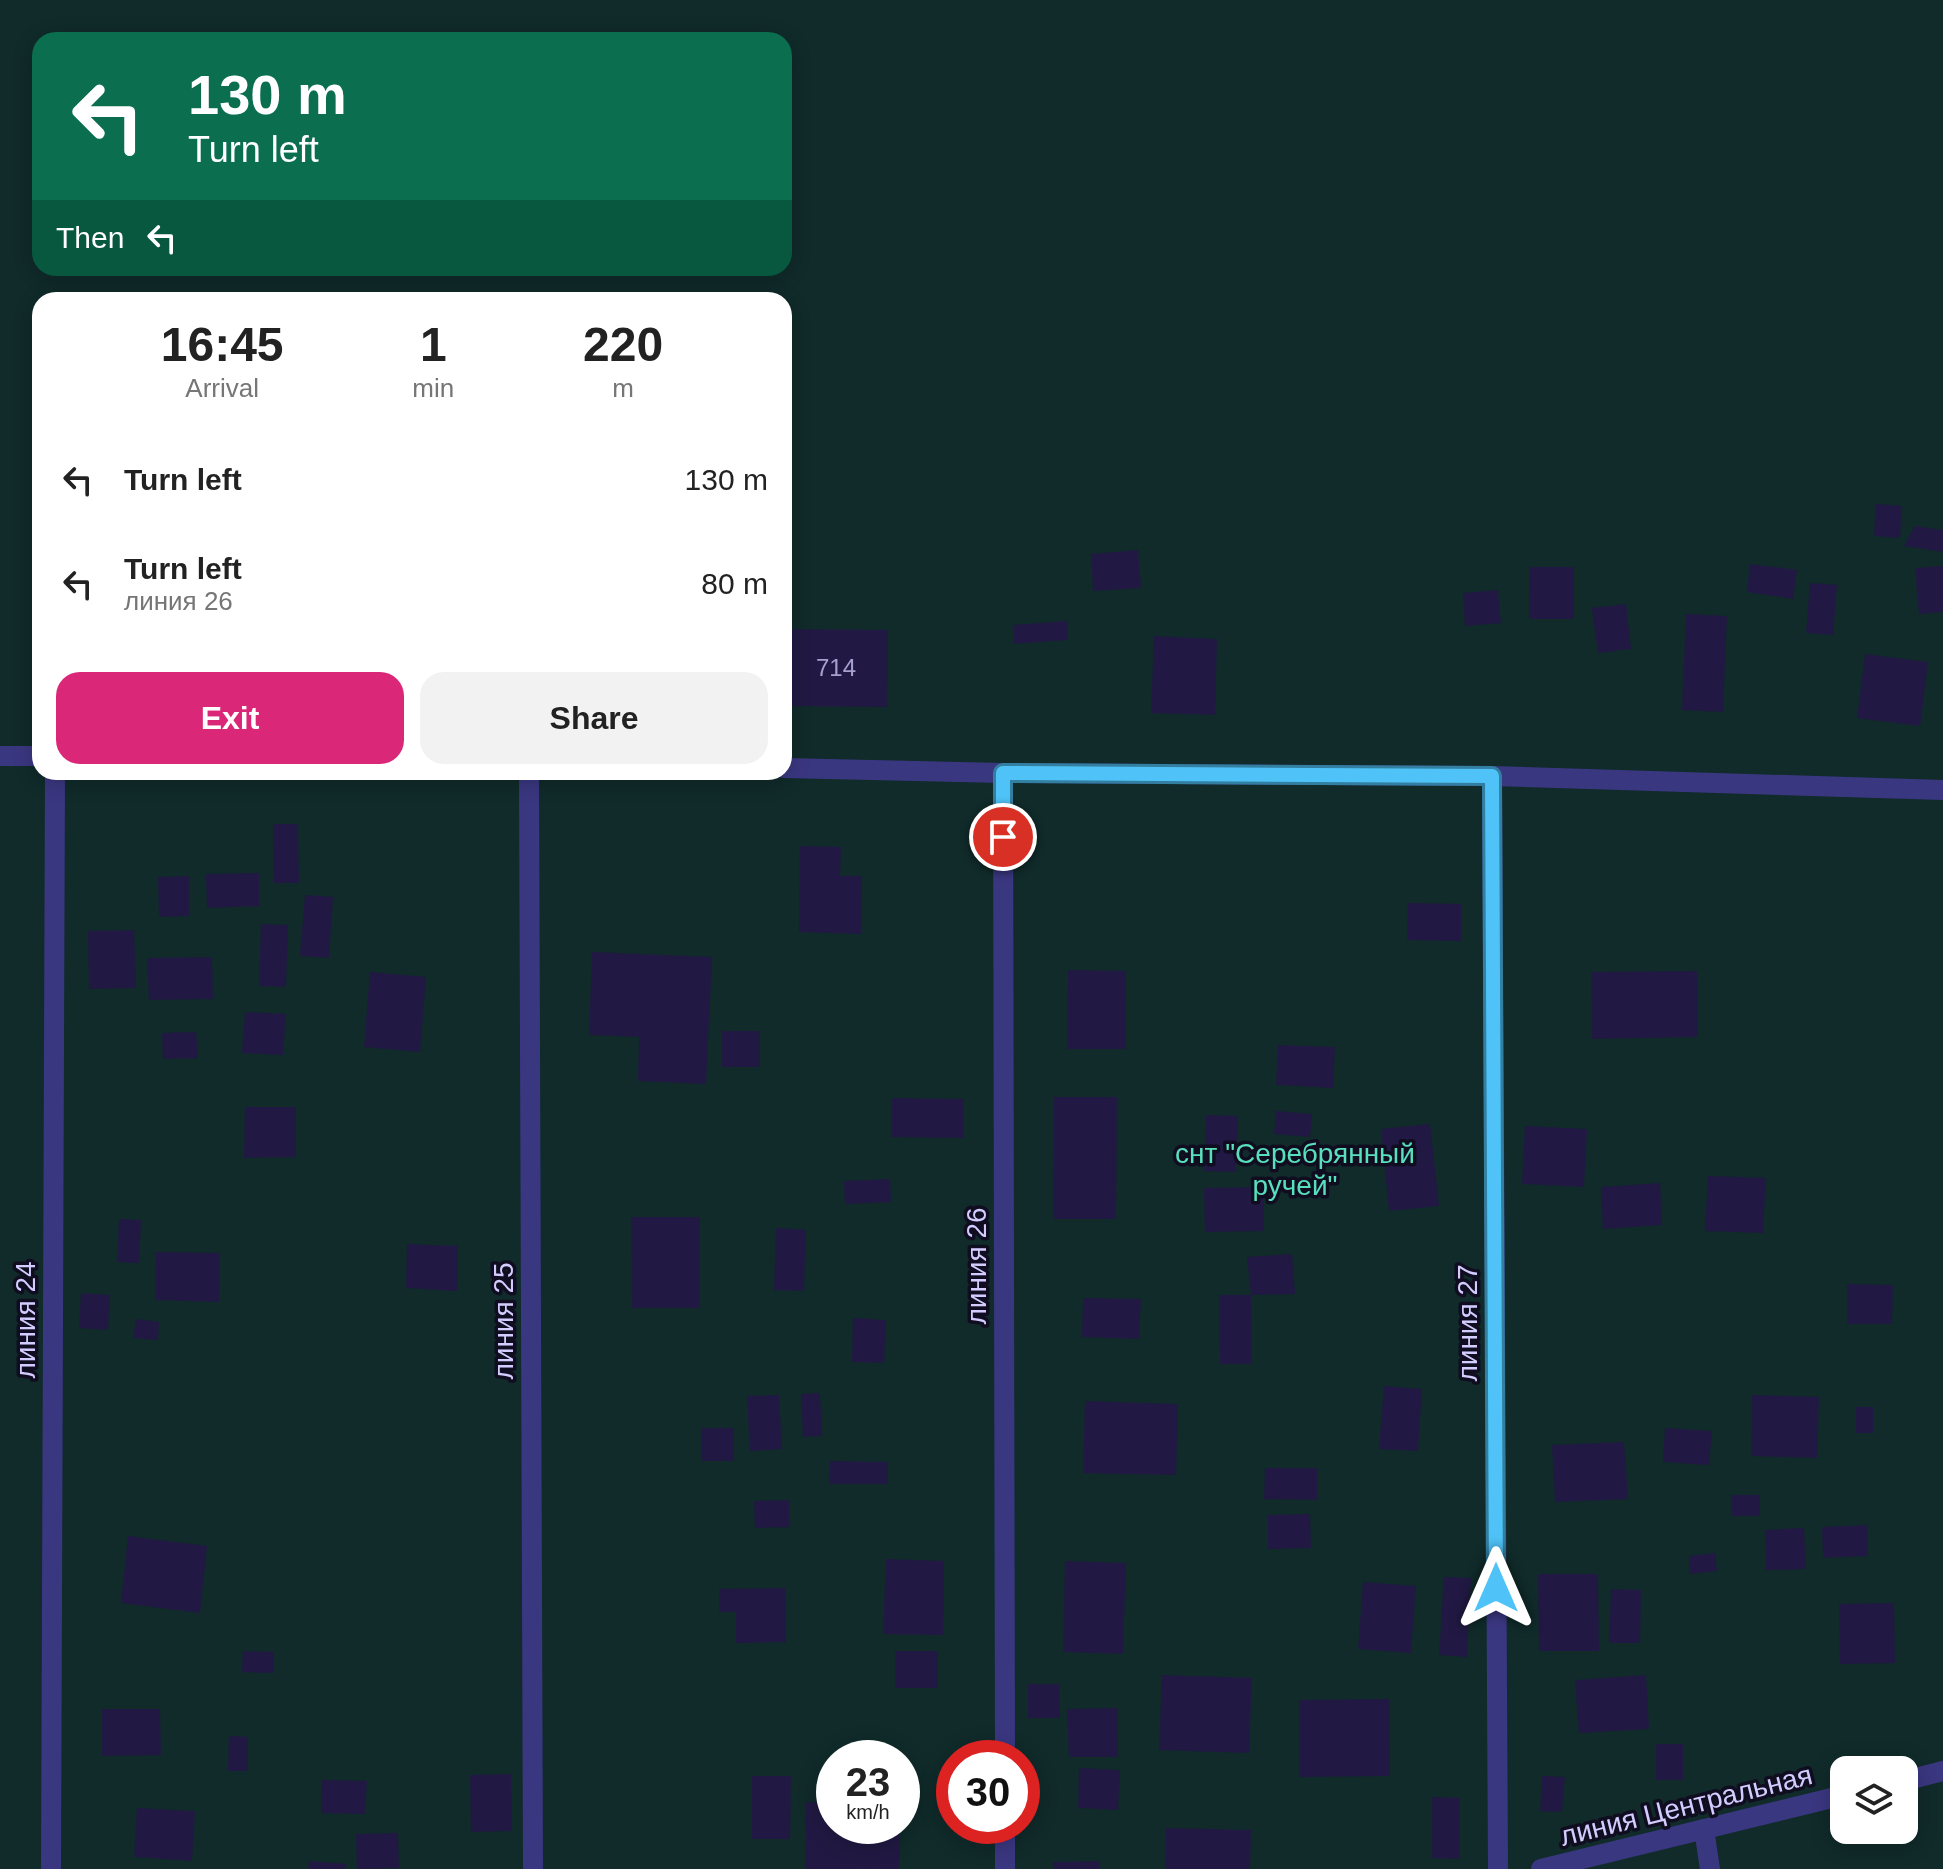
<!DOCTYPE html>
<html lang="en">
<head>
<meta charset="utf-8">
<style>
  body { margin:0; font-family:Helvetica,sans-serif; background:#f2f2f2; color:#222; height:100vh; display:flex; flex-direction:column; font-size:30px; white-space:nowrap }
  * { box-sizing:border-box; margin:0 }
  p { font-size:26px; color:#767676 }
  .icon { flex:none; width:44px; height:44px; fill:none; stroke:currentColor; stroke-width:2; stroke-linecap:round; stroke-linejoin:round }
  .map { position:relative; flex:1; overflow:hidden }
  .details { position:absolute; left:32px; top:292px; width:760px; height:488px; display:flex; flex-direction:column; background:#fff; border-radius:24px; box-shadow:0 4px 20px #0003 }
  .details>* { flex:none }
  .hud { position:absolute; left:32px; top:32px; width:760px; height:244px; border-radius:24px; box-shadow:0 4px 20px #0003; background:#0b6e4f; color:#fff; overflow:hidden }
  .tools { position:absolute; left:1830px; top:1756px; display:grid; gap:16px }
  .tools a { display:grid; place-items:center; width:88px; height:88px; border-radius:16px; background:#fff; box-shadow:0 4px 20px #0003; font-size:40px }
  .speed { position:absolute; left:816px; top:1740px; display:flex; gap:16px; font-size:40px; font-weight:700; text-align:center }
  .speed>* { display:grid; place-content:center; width:104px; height:104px; border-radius:50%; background:#fff; box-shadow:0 4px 20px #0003; line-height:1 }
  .speed small { font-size:20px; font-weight:400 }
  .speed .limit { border:12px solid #d22; background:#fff; color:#111 }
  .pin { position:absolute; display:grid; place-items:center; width:68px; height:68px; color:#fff; margin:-34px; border:4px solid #fff; border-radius:50%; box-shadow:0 2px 8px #0007 }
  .me { position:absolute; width:88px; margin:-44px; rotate:0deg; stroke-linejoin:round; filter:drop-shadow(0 0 6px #0008) }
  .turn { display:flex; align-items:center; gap:28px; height:168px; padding:0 24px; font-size:36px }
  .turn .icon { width:104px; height:104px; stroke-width:2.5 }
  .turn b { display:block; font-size:56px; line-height:68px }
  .then { display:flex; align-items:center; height:76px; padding:0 24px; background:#0003; gap:16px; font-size:30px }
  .eta { display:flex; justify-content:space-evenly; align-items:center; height:136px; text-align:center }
  .eta b { font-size:48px; font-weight:700; line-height:56px }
  .cta { display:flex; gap:16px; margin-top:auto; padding:16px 24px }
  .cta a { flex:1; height:92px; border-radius:24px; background:#db2777; color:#fff; font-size:32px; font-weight:700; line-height:92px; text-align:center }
  .cta a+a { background:#f2f2f2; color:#222 }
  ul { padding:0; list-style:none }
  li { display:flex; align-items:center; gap:24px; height:104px; padding:0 24px }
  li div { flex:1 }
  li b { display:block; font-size:30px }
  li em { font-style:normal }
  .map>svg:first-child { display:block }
  .green { fill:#102b2a; fill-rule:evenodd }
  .building { fill:#211943 }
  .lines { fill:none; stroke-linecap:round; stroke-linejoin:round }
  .minor { stroke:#3a3781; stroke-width:20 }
  .route-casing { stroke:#337fa1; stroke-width:20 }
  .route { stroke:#4fc3f7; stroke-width:14 }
  .labels { text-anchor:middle; stroke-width:7; stroke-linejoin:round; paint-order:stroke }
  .number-label { font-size:24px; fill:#a6a0d0 }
  .park-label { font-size:28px; fill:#58e0bd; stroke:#100d21 }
  .street-label { font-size:28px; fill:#d3cdff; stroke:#100d21 }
</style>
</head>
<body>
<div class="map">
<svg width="1943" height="1869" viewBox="0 0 1943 1869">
  <rect width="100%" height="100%" fill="#100d21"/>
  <path class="green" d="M0,0H1943V1869H0ZM40,40H784V268H40ZM40,300H784V772H40ZM834,1758H902V1826H834ZM954,1758H1022V1826H954ZM1844,1770H1904V1830H1844Z"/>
  <g class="building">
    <path d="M1876,504L1902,506L1900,538L1874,536Z"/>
    <path d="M1915,526L1943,530V552L1904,546Z"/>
    <path d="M1138,550L1141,588L1093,591L1091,554Z"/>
    <path d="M1750,564L1797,570L1793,599L1747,592Z"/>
    <path d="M1943,566V612L1919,614L1915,568Z"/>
    <path d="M1530,567H1574V619H1529Z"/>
    <path d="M1810,583L1837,585L1833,635L1806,633Z"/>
    <path d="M1498,590L1501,623L1465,626L1463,593Z"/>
    <path d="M1626,604L1631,649L1598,653L1592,608Z"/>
    <path d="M1686,614L1727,616L1723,712L1682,710Z"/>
    <path d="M1067,621L1068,640L1014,644L1013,625Z"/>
    <path d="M784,629L888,630L887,707L784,706Z"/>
    <path d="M1154,636L1217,639L1215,715L1151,713Z"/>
    <path d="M1865,654L1928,662L1920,726L1857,718Z"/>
    <path d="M273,824H298L299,883H274Z"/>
    <path d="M800,846L841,847L840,876H862L861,934L799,932Z"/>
    <path d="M259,873V906L207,908L206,874Z"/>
    <path d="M189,876V916L159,917L158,877Z"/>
    <path d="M305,895L333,897L329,958L300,956Z"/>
    <path d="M1408,903L1461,904V941L1407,940Z"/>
    <path d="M261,924L288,925L286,987L259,986Z"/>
    <path d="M134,930L136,988L89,989L88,931Z"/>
    <path d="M592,952L712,957L706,1084L638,1081L639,1037L589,1035Z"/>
    <path d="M212,957L213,999L149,1000L147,958Z"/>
    <path d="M1068,970L1126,971L1125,1049H1067Z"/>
    <path d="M1697,971L1698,1037L1592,1039L1591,972Z"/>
    <path d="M370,972L426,977L420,1052L364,1047Z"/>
    <path d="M245,1012L286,1014L283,1055L242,1053Z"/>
    <rect x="722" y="1031" width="38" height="36"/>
    <path d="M196,1032L198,1058L163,1059L162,1033Z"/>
    <path d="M1278,1045L1335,1047L1333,1088L1276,1085Z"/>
    <path d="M1054,1097H1117L1116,1219H1053Z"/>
    <path d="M892,1098L964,1099V1138L891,1137Z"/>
    <path d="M245,1107H296V1157L244,1158Z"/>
    <path d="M1276,1111L1312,1114L1310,1137L1274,1134Z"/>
    <path d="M1206,1115L1238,1116L1236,1172L1204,1171Z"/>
    <path d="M1430,1124L1439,1206L1389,1211L1381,1129Z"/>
    <path d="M1525,1126L1587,1129L1584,1187L1522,1184Z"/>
    <path d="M1708,1176L1766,1178L1763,1233L1705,1231Z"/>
    <path d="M890,1179L891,1202L845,1204L844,1181Z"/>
    <path d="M1660,1183L1662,1225L1603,1229L1601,1187Z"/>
    <path d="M1263,1187L1264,1231L1205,1232L1204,1188Z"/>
    <path d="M631,1217H700V1308H632Z"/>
    <path d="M119,1219L141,1220L139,1263L117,1262Z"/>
    <path d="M776,1228L806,1230L804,1291L774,1290Z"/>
    <path d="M407,1244L458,1246L457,1291L406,1288Z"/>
    <path d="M156,1252L220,1253L219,1302L155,1300Z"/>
    <path d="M1292,1254L1295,1294L1251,1295L1247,1257Z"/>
    <path d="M1847,1284L1893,1285L1892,1324H1847Z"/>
    <path d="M81,1293L110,1295L108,1330L79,1328Z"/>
    <path d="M1219,1295H1251L1252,1364H1220Z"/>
    <path d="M1083,1298L1141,1299L1139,1339L1082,1337Z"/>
    <path d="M853,1318L886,1320L884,1363L852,1362Z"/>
    <path d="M136,1319L159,1322L158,1340L133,1338Z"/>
    <path d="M1384,1386L1422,1389L1418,1451L1379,1449Z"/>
    <path d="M820,1393L822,1436L803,1437L801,1394Z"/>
    <path d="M779,1395L782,1449L750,1451L747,1396Z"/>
    <path d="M1752,1395L1819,1397L1817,1458L1751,1456Z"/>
    <path d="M1085,1401L1178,1404L1176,1475L1083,1473Z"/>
    <rect x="1856" y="1407" width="17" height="26"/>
    <rect x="701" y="1428" width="33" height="33"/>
    <path d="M1665,1428L1712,1431L1709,1465L1663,1462Z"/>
    <path d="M1624,1442L1628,1499L1555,1502L1552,1445Z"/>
    <path d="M830,1461L888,1462V1484H829Z"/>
    <path d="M1265,1468H1317V1500L1264,1499Z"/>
    <path d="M1731,1495H1760V1516H1732Z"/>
    <path d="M789,1500V1527L755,1528L754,1501Z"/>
    <path d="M1310,1514L1311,1548L1268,1549V1515Z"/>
    <path d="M1867,1525L1868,1556L1823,1558L1822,1527Z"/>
    <path d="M1804,1528L1806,1569L1766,1570L1765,1530Z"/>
    <path d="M128,1536L207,1546L200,1613L121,1603Z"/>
    <path d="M1715,1553L1717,1571L1690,1574L1689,1556Z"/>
    <path d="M886,1559L944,1561L943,1635L883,1634Z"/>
    <path d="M1065,1561L1126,1563L1123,1654L1063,1652Z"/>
    <path d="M1538,1574H1598L1599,1651H1539Z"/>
    <path d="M1444,1577L1471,1578L1467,1657L1439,1655Z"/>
    <path d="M1363,1582L1416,1586L1411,1653L1358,1649Z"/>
    <path d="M785,1588L786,1642L736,1643V1612H719V1589Z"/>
    <path d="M1611,1589L1641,1590L1640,1643H1609Z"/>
    <path d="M1894,1603L1895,1663L1840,1664L1839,1604Z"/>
    <path d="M243,1651L274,1652L273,1673L242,1672Z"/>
    <rect x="895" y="1651" width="43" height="37"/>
    <path d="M1162,1675L1252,1678L1249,1753L1159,1750Z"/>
    <path d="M1646,1675L1649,1729L1579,1733L1575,1680Z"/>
    <path d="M1028,1684H1059L1060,1718H1028Z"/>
    <path d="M1389,1699L1390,1776L1299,1777V1700Z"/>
    <path d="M1117,1708L1118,1757H1069L1067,1709Z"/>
    <path d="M102,1709H160L161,1755L102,1756Z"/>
    <path d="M229,1736L248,1737V1771H228Z"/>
    <rect x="1656" y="1744" width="27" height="36"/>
    <path d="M1079,1768L1120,1770L1118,1810L1078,1808Z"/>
    <path d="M511,1774L512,1831L471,1832L470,1775Z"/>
    <path d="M752,1776H791L790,1839H752Z"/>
    <path d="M1542,1776L1565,1777L1562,1812L1540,1811Z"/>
    <path d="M322,1780L367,1781L365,1814L321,1813Z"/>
    <path d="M1432,1797L1460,1798V1859L1432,1858Z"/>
    <path d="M806,1802L834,1803V1826H900L899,1869H805Z"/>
    <path d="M137,1808L195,1811L192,1861L134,1857Z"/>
    <path d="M1166,1828L1251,1830L1250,1869H1165Z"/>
    <path d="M398,1833L399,1868L357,1869L356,1834Z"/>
    <path d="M309,1861L346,1864L345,1869H308Z"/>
    <path d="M1100,1861V1869H1053V1862Z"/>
  </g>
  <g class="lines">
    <g class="minor">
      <path d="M0,756H40"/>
      <path d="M784,768L1003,773L1492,776L1943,790"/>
      <path d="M529,772L533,1869"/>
      <path d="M1003,773L1005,1758"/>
      <path d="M1492,776L1498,1869"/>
      <path d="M1904,1781L1943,1771"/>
      <path d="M1005,1826V1869"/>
      <path d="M1704,1829L1710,1869"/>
      <path d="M51,1869L55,772"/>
      <path d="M1541,1869L1844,1795"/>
    </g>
  </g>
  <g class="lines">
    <defs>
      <path id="route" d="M1003,837V773L1492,776L1496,1588"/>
    </defs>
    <use href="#route" class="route-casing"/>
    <use href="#route" class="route"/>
  </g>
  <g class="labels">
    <g class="number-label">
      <text x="836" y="676">714</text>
    </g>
    <g class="park-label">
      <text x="1295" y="1163">снт "Серебрянный<tspan x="1295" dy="32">ручей"</tspan></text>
    </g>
    <g class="street-label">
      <text transform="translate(976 1266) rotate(-90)" y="10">линия 26</text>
      <text transform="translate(25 1320) rotate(-90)" y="10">линия 24</text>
      <text transform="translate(503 1321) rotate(-90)" y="10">линия 25</text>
      <text transform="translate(1467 1323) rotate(-90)" y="10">линия 27</text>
      <text transform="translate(1686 1805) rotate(-14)" y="10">линия Центральная</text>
    </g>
  </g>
</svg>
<div class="tools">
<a><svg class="icon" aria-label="layers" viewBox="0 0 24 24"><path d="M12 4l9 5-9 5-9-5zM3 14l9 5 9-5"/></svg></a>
</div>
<div class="speed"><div>23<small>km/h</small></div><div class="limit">30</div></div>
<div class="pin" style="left:1003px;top:837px;background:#d93025"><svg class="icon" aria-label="arrive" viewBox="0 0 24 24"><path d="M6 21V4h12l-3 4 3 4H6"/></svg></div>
<svg class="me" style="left:1496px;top:1588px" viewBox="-20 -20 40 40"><path d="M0-17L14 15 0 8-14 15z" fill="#4fc3f7" stroke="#fff" stroke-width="4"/></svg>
<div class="hud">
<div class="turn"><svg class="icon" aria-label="left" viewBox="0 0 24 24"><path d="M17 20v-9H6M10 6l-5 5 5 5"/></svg><div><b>130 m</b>Turn left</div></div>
<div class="then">Then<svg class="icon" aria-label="left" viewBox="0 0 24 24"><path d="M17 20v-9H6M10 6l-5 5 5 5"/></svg></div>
</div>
<section class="details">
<div class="eta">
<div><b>16:45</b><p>Arrival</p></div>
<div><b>1</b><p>min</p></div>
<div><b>220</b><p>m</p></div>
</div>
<ul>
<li><svg class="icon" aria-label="left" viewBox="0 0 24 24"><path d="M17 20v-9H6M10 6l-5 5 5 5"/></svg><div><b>Turn left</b></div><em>130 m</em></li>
<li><svg class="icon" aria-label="left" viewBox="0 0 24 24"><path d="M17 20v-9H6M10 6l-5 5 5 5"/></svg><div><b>Turn left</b><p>линия 26</p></div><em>80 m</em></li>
</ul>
<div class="cta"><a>Exit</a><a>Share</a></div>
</section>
</div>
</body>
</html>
